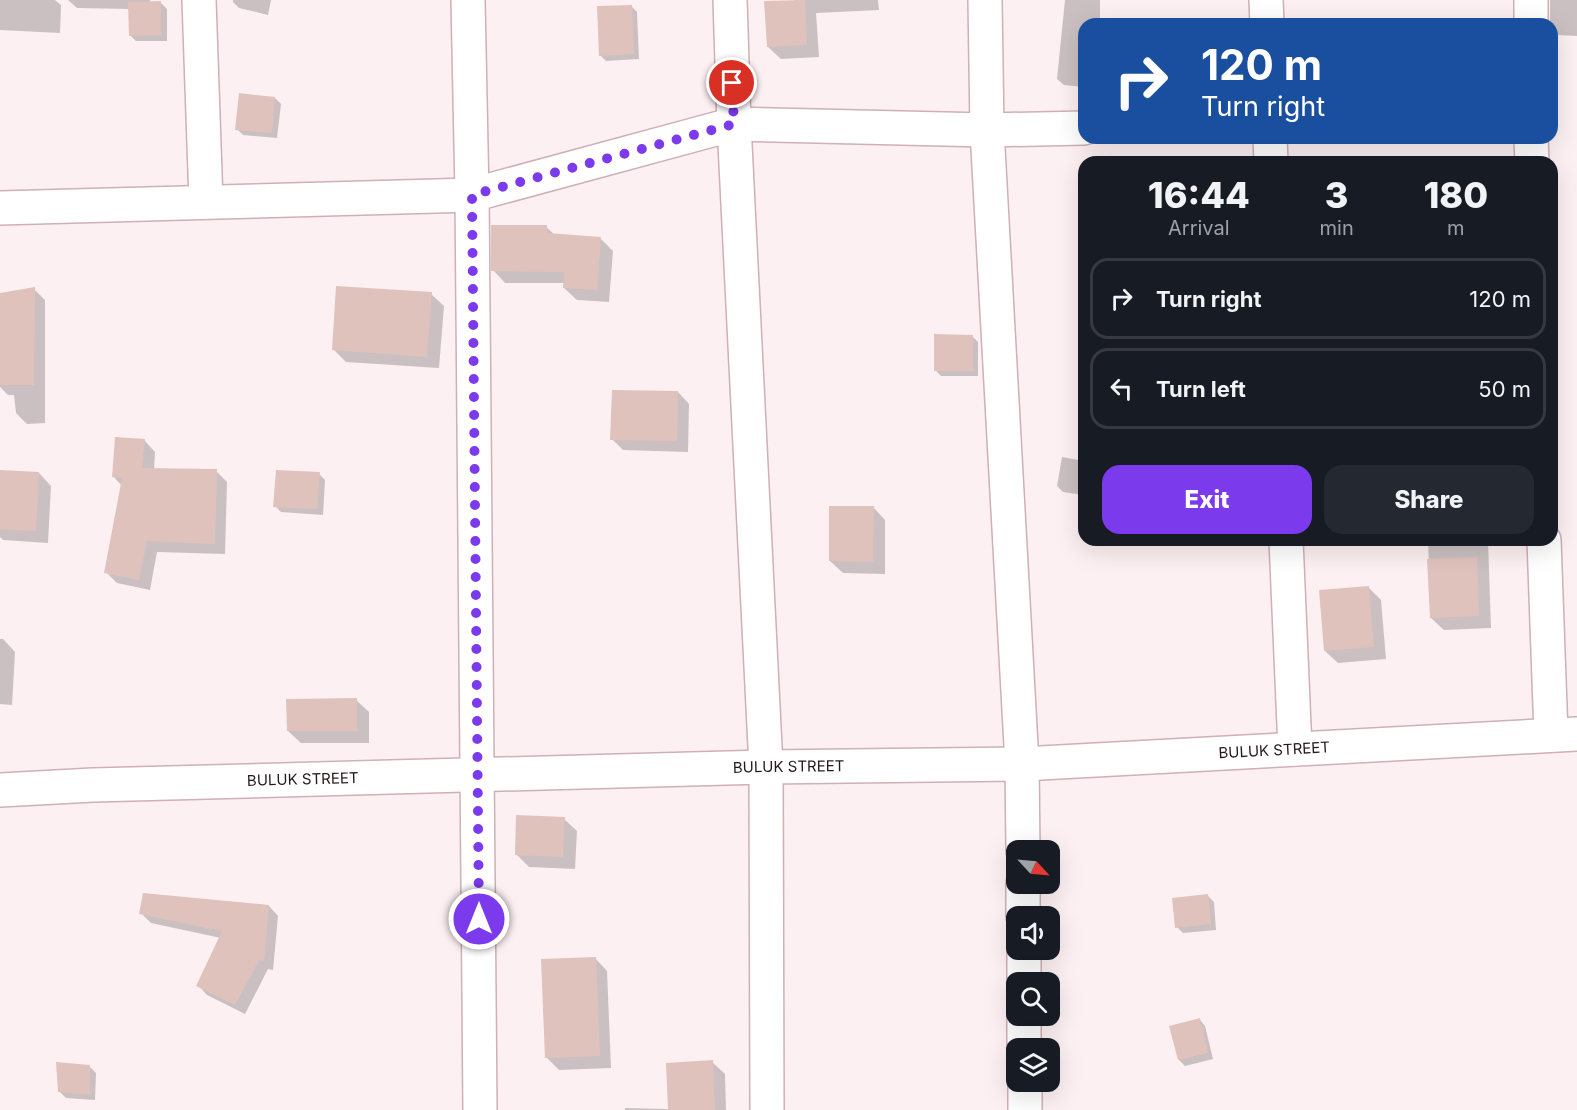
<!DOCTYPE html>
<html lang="en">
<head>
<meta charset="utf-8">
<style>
  body { margin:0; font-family:Inter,sans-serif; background:#242831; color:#f1f3f6; height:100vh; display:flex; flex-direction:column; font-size:22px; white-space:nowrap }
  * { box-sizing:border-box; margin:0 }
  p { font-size:20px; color:#9ea1a6 }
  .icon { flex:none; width:33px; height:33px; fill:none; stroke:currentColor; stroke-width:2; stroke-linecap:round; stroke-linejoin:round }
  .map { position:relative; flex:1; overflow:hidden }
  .drawer { position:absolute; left:1078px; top:156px; width:480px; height:390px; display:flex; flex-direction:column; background:#171b24; border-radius:18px; box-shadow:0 6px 24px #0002 }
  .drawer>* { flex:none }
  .guide { position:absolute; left:1078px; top:18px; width:480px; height:126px; border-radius:18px; box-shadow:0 6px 24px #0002; background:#1a4fa0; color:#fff; overflow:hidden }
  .needle { width:39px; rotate:116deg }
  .buttons { position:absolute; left:1006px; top:840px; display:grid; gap:12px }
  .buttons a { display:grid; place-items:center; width:54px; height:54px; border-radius:12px; background:#171b24; box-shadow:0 6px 24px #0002; font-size:30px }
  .pin { position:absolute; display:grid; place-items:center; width:51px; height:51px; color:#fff; margin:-26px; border:3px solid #fff; border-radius:50%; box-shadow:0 2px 6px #0007 }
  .me { position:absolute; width:66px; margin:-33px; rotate:0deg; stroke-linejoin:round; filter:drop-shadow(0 0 4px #0008) }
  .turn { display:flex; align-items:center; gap:21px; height:126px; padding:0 24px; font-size:27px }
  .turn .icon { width:78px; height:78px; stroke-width:2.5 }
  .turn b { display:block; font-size:42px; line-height:51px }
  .eta { display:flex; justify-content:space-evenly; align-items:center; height:102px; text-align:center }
  .eta b { font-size:36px; font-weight:800; line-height:42px }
  .action { display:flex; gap:12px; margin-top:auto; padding:12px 24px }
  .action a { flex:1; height:69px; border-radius:18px; background:#7c3aed; color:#fff; font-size:24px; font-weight:800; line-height:69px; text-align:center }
  .action a+a { background:#242831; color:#f1f3f6 }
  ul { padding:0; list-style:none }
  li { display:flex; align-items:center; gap:18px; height:81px; margin:0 12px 9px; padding:0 12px; border:3px solid #363941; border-radius:18px }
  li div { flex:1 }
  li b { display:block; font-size:22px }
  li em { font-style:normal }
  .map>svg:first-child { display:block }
  .shadow { fill:#0003 }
  .building { fill:#e0c2bd }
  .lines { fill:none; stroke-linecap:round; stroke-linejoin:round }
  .minor-casing { stroke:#ceb0b5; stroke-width:36 }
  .minor { stroke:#fff; stroke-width:33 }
  .route { stroke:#7c3aed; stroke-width:10; stroke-dasharray:0 18 }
  .labels { text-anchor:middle; stroke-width:4.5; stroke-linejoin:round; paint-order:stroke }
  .street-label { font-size:15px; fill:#24191b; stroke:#fdf0f2 }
</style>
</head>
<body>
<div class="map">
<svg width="1577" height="1110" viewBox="0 0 1577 1110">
  <rect width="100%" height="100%" fill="#fdf0f2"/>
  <g class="shadow">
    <path d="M0,0H55L61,5L60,33L0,30Z"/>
    <path d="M68,0H150V3H161L167,9V41H136L130,35V9L77,8Z"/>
    <path d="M233,0H271L268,15L239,8L233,2Z"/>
    <path d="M795,0H878L879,10L816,13L819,57L781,59L768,47Z"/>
    <path d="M1065,0H1100V24H1084V87L1064,85L1057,79Z"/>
    <path d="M1550,0H1577V36L1556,35L1552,32V24H1550Z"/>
    <path d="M631,6L637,12L639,59L606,61L600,55Z"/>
    <path d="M275,98L281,104L277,138L243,135L237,129Z"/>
    <path d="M546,227L555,235L600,238L613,251L609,302L577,300L564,288L565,283H505L493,270Z"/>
    <path d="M34,289L45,300V423L27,424L16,413L14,395H8L0,387V329Z"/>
    <path d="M431,294L444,306L439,368L346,362L333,349Z"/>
    <path d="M972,336L978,342V376H941L935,370Z"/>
    <path d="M678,392L689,404L688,452L623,450L612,439Z"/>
    <path d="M144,440L155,452L154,470L216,471L227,482L225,554L157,552L150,590L117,583L106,572L122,486L114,477Z"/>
    <path d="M1062,457L1084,461V495L1063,492L1057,486Z"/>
    <path d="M0,471L39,473L51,486L48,543L3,540L0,537Z"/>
    <path d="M319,474L325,480L323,515L281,512L275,506Z"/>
    <path d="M873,507L885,520V574L843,573L830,561Z"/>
    <path d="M1428,540H1488L1491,628L1444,630L1431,618Z"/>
    <path d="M1368,587L1381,600L1386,659L1338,663L1325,651Z"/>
    <path d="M0,639H3L15,652L12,705L0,704Z"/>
    <path d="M356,700L369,712V743H301L288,731Z"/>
    <path d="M564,819L577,831L575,869L529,867L516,854Z"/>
    <path d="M1208,896L1214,902L1216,930L1183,933L1177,927Z"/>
    <path d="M269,906L278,916L273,970L268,969L245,1014L207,995L198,985L221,938L151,923L141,913Z"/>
    <path d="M595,958L607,971L611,1068L559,1070L546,1057Z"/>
    <path d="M1200,1020L1205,1026L1213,1059L1185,1066L1179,1060Z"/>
    <path d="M712,1062L725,1074L726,1110H669Z"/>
    <path d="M90,1067L96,1073L95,1100L66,1098L60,1092Z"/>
    <path d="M625,1108L667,1109L668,1110H625Z"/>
  </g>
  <g class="building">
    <path d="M805,0L807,45L767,47L764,1Z"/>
    <path d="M161,1V35L129,36L128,2Z"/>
    <path d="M632,5L634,54L599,56L597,6Z"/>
    <path d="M239,93L275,97L272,133L235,130Z"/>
    <path d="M491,225H547V233L601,237L597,290L563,288L564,272L491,271Z"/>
    <path d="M336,286L432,292L427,357L332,350Z"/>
    <path d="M35,287L34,385H0V293Z"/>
    <path d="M934,334L973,335V371H934Z"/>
    <path d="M612,390L678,391L677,441L610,440Z"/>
    <path d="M115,437L145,439L142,468L217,469L215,544L147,541L139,580L104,573L122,478L112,477Z"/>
    <path d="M0,470L39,472L36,531L0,529Z"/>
    <path d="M276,470L320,472L317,509L273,507Z"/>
    <path d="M829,506H874L873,562L829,561Z"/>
    <path d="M1477,557L1479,616L1430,618L1427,559Z"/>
    <path d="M1369,586L1374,647L1324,651L1319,590Z"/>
    <path d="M357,698V731H287L286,699Z"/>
    <path d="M516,815L565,817L563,857L515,855Z"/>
    <path d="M143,893L269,905L264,961L259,960L235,1005L196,986L222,931L139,914Z"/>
    <path d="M1208,894L1211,924L1175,928L1172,898Z"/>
    <path d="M596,957L600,1056L545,1058L541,959Z"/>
    <path d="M1200,1018L1208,1053L1178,1060L1169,1026Z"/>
    <path d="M713,1060L715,1110H668L666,1063Z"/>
    <path d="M56,1062L90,1065V1095L58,1092Z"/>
  </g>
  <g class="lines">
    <defs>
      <g id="minor">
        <path d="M199,0L206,202"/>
        <path d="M468,0L472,195L480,1110"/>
        <path d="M730,0L734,124L766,767L767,1110"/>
        <path d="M985,0L987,130L1022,764L1023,850"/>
        <path d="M1266,0L1267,24"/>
        <path d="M1531,24V0"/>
        <path d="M1270,138L1271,162"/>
        <path d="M1531,138L1532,162"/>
        <path d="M0,208L472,195L734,124L987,130L1084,128"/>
        <path d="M1286,540L1295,749"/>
        <path d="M1544,540L1551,735"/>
        <path id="s1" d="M0,790L93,785L766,767L1022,764L1577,734"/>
        <path d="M1023,884V916"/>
        <path d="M1024,950V982"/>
        <path d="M1024,1016V1048"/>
        <path d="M1025,1082V1110"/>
      </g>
    </defs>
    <use href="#minor" class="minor-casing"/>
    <use href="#minor" class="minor"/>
  </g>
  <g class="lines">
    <path class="route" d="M479,919L472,195L734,124L732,83"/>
  </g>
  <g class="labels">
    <g class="street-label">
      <text dy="5" stroke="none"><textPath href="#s1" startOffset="1275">BULUK STREET</textPath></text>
      <text dy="5" stroke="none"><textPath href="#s1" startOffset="789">BULUK STREET</textPath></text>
      <text dy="5" stroke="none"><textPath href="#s1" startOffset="303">BULUK STREET</textPath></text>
    </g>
  </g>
</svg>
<div class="buttons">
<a><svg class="needle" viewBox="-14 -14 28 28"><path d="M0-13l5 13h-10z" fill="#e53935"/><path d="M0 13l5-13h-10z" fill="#9ea1a6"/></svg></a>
<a><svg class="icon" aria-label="sound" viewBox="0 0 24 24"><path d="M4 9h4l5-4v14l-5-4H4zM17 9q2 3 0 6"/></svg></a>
<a><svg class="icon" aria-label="search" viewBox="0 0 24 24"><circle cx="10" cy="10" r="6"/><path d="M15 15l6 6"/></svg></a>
<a><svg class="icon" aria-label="layers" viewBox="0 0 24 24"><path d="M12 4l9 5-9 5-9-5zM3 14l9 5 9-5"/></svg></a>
</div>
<div class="pin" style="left:732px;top:83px;background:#d93025"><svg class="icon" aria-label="arrive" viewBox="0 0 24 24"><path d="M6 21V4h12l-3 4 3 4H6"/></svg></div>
<svg class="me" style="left:479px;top:919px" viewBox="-20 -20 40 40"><circle r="17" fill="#7c3aed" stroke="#fff" stroke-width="3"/><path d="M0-11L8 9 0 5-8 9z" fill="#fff"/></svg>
<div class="guide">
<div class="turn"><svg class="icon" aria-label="right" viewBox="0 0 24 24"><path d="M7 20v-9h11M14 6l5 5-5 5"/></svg><div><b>120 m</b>Turn right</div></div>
</div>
<section class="drawer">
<div class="eta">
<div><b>16:44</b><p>Arrival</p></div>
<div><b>3</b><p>min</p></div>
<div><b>180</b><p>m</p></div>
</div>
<ul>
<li><svg class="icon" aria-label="right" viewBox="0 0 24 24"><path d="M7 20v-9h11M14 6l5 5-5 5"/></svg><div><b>Turn right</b></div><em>120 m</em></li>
<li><svg class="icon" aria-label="left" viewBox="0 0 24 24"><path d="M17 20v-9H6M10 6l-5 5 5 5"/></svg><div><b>Turn left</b></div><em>50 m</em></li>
</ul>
<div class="action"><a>Exit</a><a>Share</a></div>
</section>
</div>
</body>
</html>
